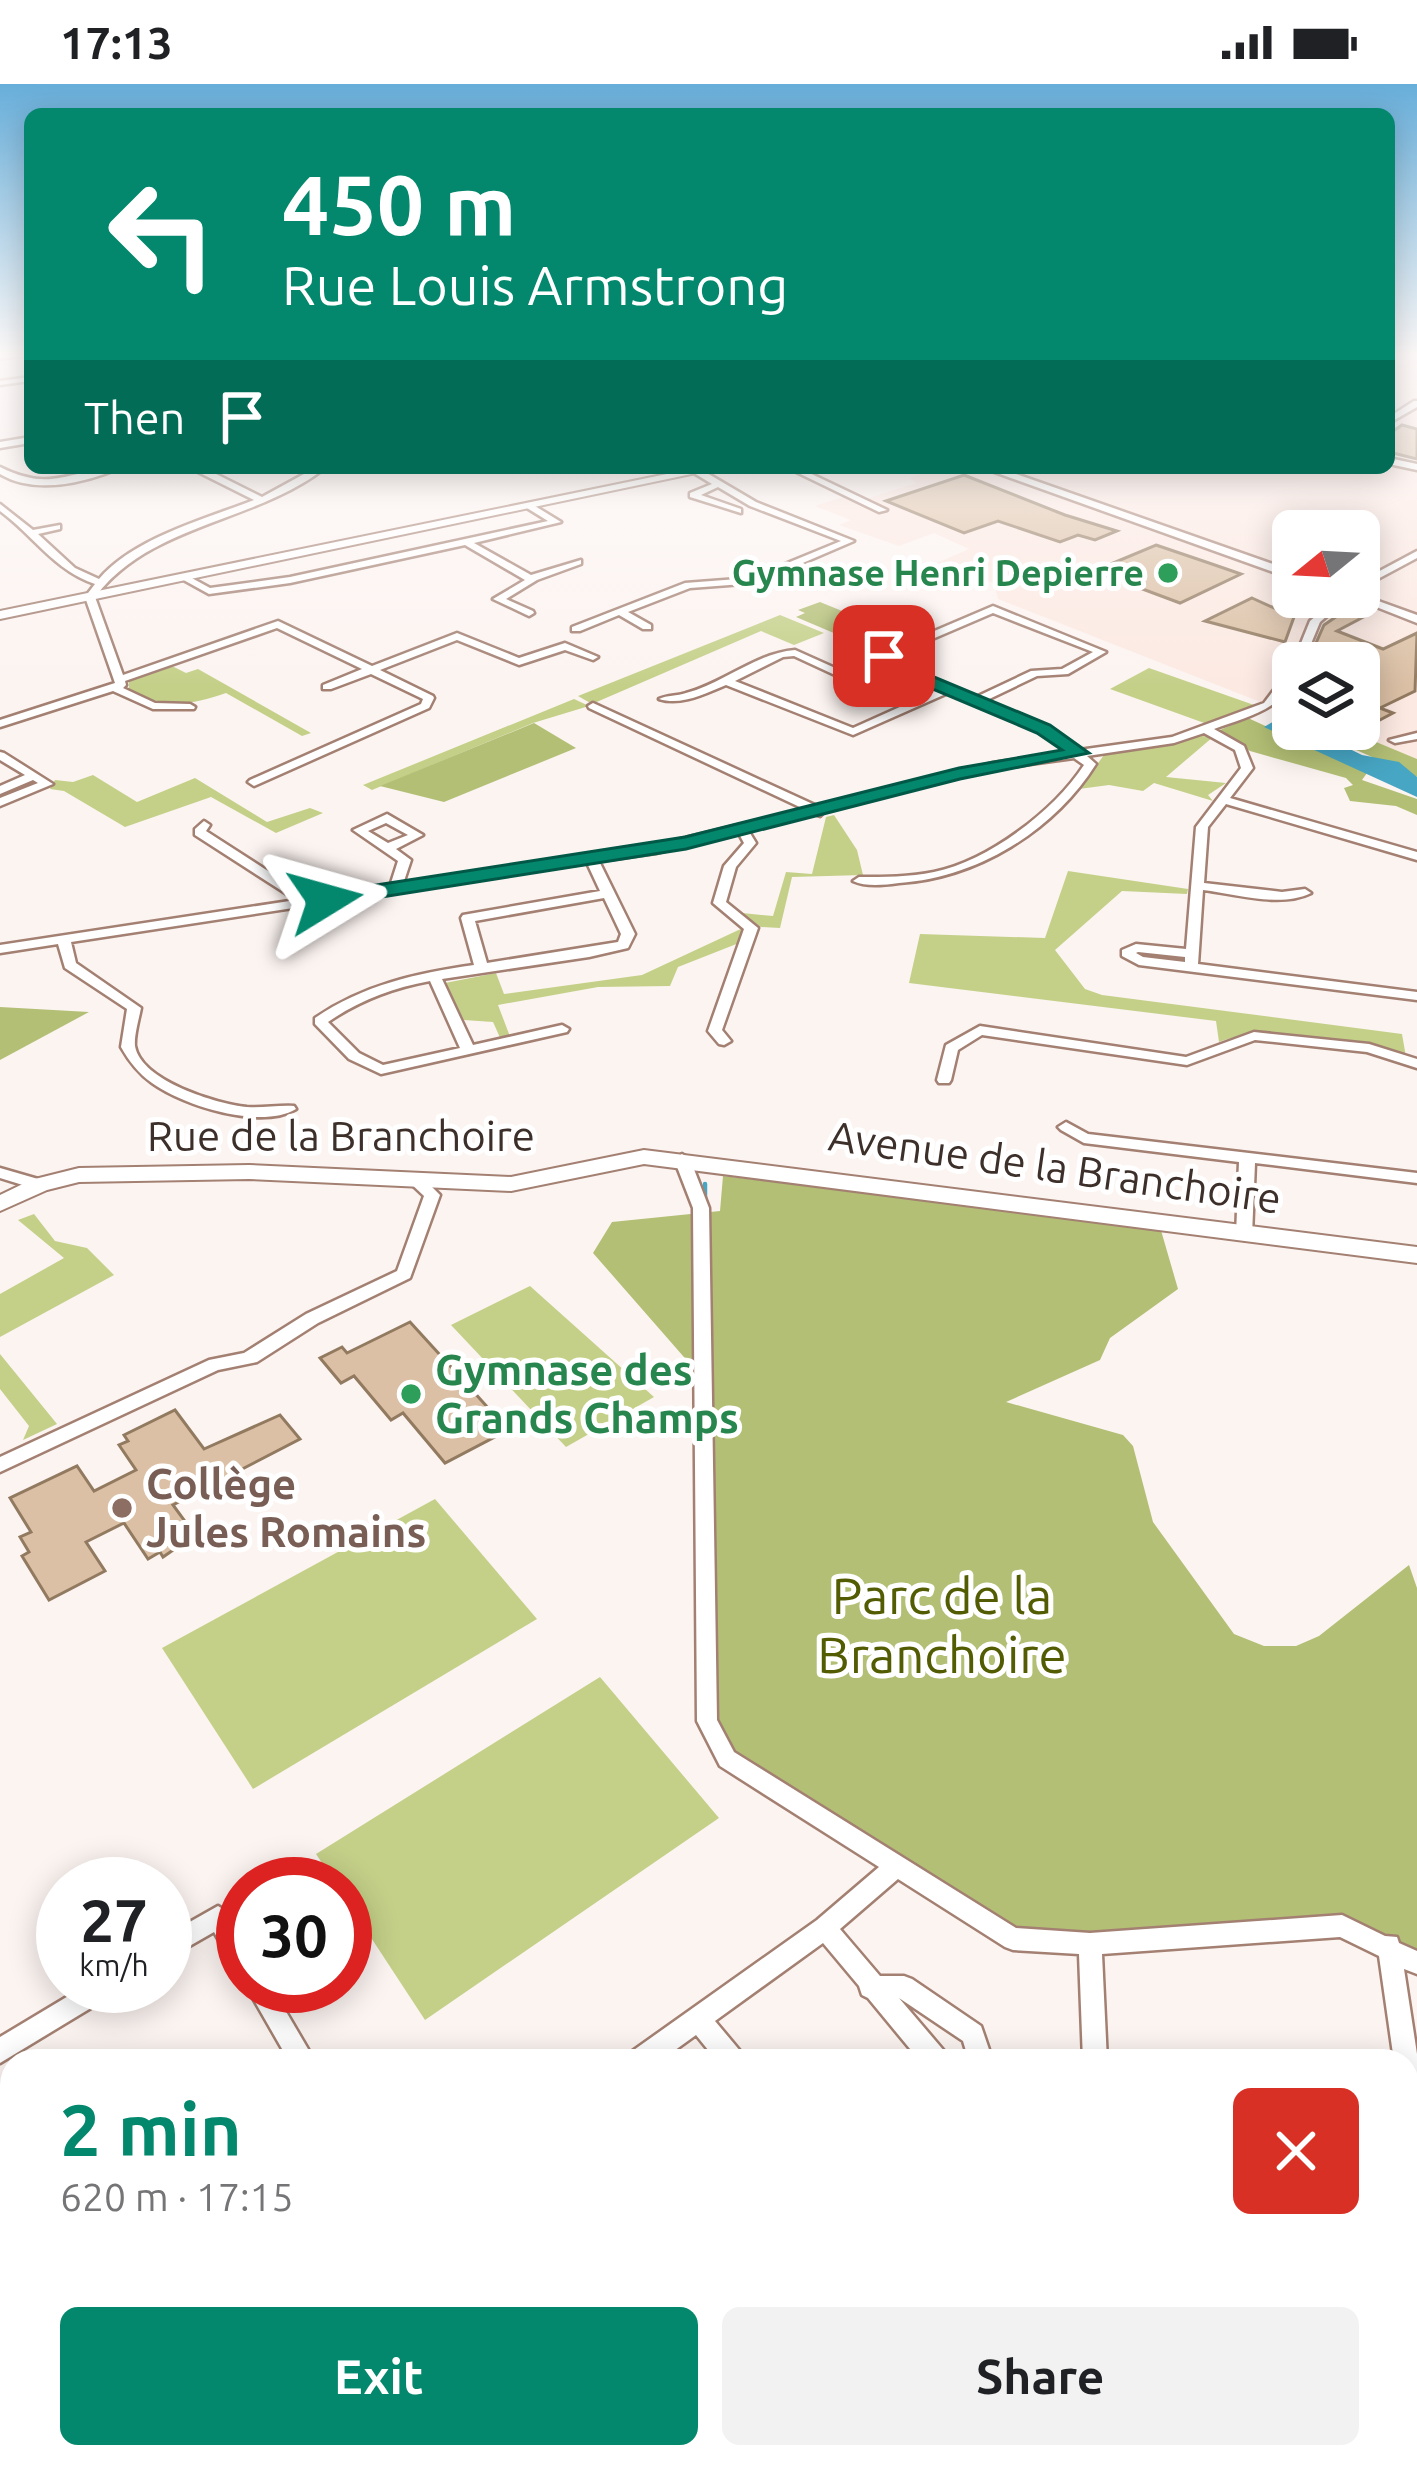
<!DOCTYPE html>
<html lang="en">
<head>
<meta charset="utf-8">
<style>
  body { margin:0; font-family:Ubuntu,sans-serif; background:#f2f2f2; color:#202124; height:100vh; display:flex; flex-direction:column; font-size:45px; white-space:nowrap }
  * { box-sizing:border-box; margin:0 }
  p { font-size:39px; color:#757577 }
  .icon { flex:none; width:66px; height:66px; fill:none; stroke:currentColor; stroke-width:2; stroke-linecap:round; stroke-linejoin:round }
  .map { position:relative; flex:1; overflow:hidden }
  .panel { position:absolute; left:0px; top:1965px; width:1419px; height:420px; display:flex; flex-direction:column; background:#fff; border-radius:36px 36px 0 0; box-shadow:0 6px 30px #0003 }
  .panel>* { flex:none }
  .guide { position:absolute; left:24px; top:24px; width:1371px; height:366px; border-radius:18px; box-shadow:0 6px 30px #0003; background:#03886d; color:#fff; overflow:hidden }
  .needle { width:78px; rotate:252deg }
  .fabs { position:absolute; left:1272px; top:426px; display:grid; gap:24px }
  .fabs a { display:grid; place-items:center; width:108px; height:108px; border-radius:18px; background:#fff; box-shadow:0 6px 30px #0003; font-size:60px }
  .speed { position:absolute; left:36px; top:1773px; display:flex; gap:24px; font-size:60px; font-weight:700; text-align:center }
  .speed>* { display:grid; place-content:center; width:156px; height:156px; border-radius:50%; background:#fff; box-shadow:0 6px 30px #0003; line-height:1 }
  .speed small { font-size:30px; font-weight:400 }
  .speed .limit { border:18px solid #d22; background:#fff; color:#111 }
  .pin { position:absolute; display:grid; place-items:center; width:102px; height:102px; color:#fff; margin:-51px; border-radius:24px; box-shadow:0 6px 18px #0006 }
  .me { position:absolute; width:132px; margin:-66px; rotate:82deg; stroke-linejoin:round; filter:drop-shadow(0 0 9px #0008) }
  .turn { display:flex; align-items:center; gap:42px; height:252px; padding:0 60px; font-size:54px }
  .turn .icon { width:156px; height:156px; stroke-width:2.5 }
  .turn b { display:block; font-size:84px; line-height:102px }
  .then { display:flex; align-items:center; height:114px; padding:0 60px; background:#0003; gap:24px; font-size:45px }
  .round { display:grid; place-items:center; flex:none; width:126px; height:126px; border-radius:18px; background:#f2f2f2 }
  .summary { display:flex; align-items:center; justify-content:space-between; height:204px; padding:0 60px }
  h1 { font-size:72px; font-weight:600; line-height:90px; color:#03886d }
  .action { display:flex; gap:24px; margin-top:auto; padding:24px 60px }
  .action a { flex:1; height:138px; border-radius:18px; background:#03886d; color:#fff; font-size:48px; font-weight:600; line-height:138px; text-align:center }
  .action a+a { background:#f2f2f2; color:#202124 }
  .status { display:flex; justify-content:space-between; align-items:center; height:84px; padding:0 60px; background:#fff; direction:ltr }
  .status svg { height:33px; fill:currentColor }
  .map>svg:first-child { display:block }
  .built { fill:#fce9e2; fill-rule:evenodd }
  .green { fill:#c4d088 }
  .forest { fill:#b3bf75 }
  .water { fill:#47a6c4 }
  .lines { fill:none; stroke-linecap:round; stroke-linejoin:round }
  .stream { stroke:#47a6c4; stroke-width:4.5 }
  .building { fill:#dbc0a5; stroke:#927a60; stroke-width:3 }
  .minor-casing { stroke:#a38072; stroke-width:5 }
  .tertiary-casing { stroke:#a38072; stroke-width:5 }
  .secondary-casing { stroke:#a38072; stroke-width:4 }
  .minor { fill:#fff; fill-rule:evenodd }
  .tertiary { fill:#fff; fill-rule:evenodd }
  .secondary { fill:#fff; fill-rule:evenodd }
  .route { fill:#03886d; stroke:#025847; stroke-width:3 }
  .leisure-dot { fill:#2e9e5b; stroke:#fff; stroke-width:4.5 }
  .education-dot { fill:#8d6e63; stroke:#fff; stroke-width:4.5 }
  .labels { text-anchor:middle; stroke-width:10; stroke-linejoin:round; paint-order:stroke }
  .far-leisure-label { font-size:36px; font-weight:bold; fill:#27864d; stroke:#fff; text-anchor:end }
  .street-label { font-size:42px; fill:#3d2f29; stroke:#fff }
  .leisure-label { font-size:42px; font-weight:bold; fill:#27864d; stroke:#fff; text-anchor:start }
  .education-label { font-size:42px; font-weight:bold; fill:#785e54; stroke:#fff; text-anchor:start }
  .near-park-label { font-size:51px; fill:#535c02; stroke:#fff }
</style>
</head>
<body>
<div class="status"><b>17:13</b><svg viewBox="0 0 49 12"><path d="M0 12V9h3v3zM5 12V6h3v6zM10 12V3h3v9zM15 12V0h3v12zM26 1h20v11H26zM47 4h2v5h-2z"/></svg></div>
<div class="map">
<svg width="1417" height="2385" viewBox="0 0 1417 2385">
  <rect width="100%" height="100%" fill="#fcf4f1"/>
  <path class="built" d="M1417,270V675L1345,645H1359V579H1293V623L1276,616L1268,621L998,515L994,499L937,479L969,465L934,449L899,462L839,441L851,436L815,422L850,411L862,416L917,399L909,394L939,384H1389V286ZM1293,447H1359V513H1293Z"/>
  <g class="green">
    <path d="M780,531L824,549L794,561L761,547L592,620L578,612Z"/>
    <path d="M170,581L186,589L198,585L311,649L302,652L226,609C190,622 163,624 129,607V597Z"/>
    <path d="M1149,584L1254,621L1207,640L1110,605Z"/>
    <path d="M574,615L589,622L533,639L372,706L363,701Z"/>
    <path d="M1202,652L1213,653L1166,693L1226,699L1208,711L1213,717L1154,699L1143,707L1109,701L1079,705L1104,671Z"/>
    <path d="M93,691L137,718L195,694L267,738L310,724L323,729L276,749L211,713L125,743L64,707L50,705L55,696L73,698Z"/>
    <path d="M834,731L857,766L863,791L792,793L780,844L761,843L742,829L773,832L786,788L812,790L826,733Z"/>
    <path d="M1068,787L1188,805L1187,810L1122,807L1055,866L1085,905L1102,911L1402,950L1406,973C1358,957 1266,939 1219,958L1216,937L909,899L920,850L1045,854Z"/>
    <path d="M745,843L739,859L678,883L670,902L598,903L498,921L511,955L502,958L493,938L464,936L445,899L496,889L504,910L642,891Z"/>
    <path d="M34,1130L55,1157L87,1164L114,1191L0,1253V1210L64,1174L18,1136Z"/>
    <path d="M530,1202L654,1313L566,1363L451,1241Z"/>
    <path d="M0,1270L57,1340L23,1356L29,1342L0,1305Z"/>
    <path d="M435,1415L537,1535L253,1705L162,1564Z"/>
    <path d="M600,1593L719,1734L425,1936L345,1814V1800H336L316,1770Z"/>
    <path d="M0,2217L12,2237V2373H96L104,2385H0Z"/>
  </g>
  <g class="forest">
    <path d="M820,518L901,551L869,564L796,533L805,529L798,526Z"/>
    <path d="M1248,634L1367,689L1362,696L1417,715V731L1396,722L1350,717L1344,704L1353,701L1346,694L1250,667L1220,646Z"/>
    <path d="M534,639L576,664L444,718L380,702Z"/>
    <path d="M1309,645H1345L1417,675V693Z"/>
    <path d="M0,923L89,928L0,976Z"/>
    <path d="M723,1092L1160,1143L1178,1205L1110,1254L1100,1276L1006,1318L1123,1351L1133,1362L1153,1438L1234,1550L1264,1562H1296L1319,1552L1409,1481L1417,1504V1879L1360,1847L1037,1860L715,1658L704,1296L593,1169L612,1138L720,1127Z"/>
  </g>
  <path class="water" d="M1283,632L1293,637V645H1309L1362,671L1399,678L1417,693V713L1264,643Z"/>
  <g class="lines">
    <path class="stream" d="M705,1100V1116"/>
  </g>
  <g class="building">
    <path d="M1402,341L1417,345V375L1389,368V350Z"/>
    <path d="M964,391L1065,431L1117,447L1095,456L1078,451L1060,458L998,437L964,449L886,417Z"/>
    <path d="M1156,461L1209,479L1241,490L1180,519L1094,487Z"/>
    <path d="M1252,514L1294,533L1285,558L1205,537Z"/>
    <path d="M1352,522L1371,529L1337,547L1383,565L1417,549L1415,607L1380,624L1393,629L1359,647V579L1321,573L1335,566L1316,559L1324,541Z"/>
    <path d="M410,1238L472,1306L508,1346L445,1379L403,1329L391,1336L354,1292L341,1299L320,1274L342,1263L347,1269Z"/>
    <path d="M175,1326L204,1365L280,1331L300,1355L173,1421L195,1451L163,1473L160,1468L148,1475L124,1439L86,1458L105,1487L49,1516L22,1472L29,1468L20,1453L31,1448L10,1414L77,1382L94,1407L136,1386L119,1361L128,1357L124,1351Z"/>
  </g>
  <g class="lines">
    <defs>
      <g id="minor">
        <path d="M28,270L0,275V271Z"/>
        <path d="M30,293V297L0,301V297Z"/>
        <path d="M1414,317H1417V323L1389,339V333Z"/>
        <path d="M30,353V359L0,364V358Z"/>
        <path d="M1389,374L1417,380V386L1389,380Z"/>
        <path d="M0,383C54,410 69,384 120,384C85,399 35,411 0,390Z"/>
        <path d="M195,384H204L262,413L315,384H325C255,439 151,439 95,513L123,591L278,537L372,582L457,549L519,574L565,559L598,573L593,576L565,566L519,581L457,556L380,586L433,612L434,614L429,624L254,702L248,698L250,696L421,620L423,615L371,590L331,605H323V601L362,585L277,544L125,597L126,601L123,604L155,619L190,620L195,623L194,625H153L113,607L0,643V636L115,599L85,513L95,500C55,487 33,451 0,427V420L33,446L60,441V445L38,450L75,484L99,495C134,454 205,435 254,416L196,387Z"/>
        <path d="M788,384H799L887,426L879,428Z"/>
        <path d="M694,385H700L756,418L854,457L756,499L690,504L628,528L651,541V545H643L619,531L580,547H572V543L685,499L751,494L841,457L750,422L718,403L701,411L741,425V429L690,413V409L712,400L694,389Z"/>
        <path d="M530,419L561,438L474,459L531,491L581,476V480L537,496L506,515L533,527L534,529L529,532L493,515L525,496L465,461L290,499L209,510L180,494L188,492L210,504L290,493L548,437L527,424V420Z"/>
        <path d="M1417,467V474L1359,505V498Z"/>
        <path d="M1338,513H1349L1320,538L1303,579H1293L1310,537Z"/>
        <path d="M993,522L1106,568L1068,590L1037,592L985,617L1047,643L1079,666L1172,653L1264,619L1289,586L1293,585C1292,624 1244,634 1214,645L1244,662L1253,684L1230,714L1417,768V776L1226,720L1208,743L1204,799L1282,808L1305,805L1311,809C1281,824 1236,810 1203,806L1198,880L1417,908V916L1139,881L1122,872V866L1136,860L1186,865L1196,743L1241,684L1235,666L1204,649L1174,659L1087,672L1096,680C1054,747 977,794 899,799C884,801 866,803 853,797L859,793C884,793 909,793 934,788C988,777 1054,727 1084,681L1074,674L993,685L825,727L820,732L814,730L748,746L756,759L736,783L726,818L758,844L722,946L731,957L724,961L719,960L708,947L744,845L713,819L724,782L744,759L738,748L656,769L599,777L635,850L628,864L589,873L442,895L473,961L562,941L569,945L567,948L381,990L349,975L315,940V934C363,901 417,889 474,881L461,834L463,831L600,807L587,779L71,858L76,879L141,924C139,935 134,951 135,962C141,997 217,1020 247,1023C263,1024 279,1021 294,1022L296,1025C261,1046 184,1022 152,999C138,989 129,977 121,963L127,925L65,884L58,860L0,869V861L296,816L195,751V745L204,737L210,741L206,747L310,814L390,802L398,777L353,746L387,730L423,751L396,765L411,776L403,800L656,761L804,725L589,624L588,622L593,619L817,722L993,679L1067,668L1039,647L948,609L853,651L726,601C704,610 681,622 659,615C667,611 677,612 686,609C724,599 756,569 795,566L911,618L938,605L880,581L878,571ZM993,529L1093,568L1062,585L1031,587L976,613L889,577L888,574ZM794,572L902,622L853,644L735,597L783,573ZM386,739L408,751L388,759L368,747ZM604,814L621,850L618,858L487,879L475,837ZM1138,868L1185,873V878L1143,873L1136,869ZM430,897L460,964L383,981L359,969L328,938C360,916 392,904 430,897Z"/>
        <path d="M1417,649V655L1395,659L1389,656Z"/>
        <path d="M0,668L4,669L53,700L0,722V714L38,699L33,696L0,710V702L25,691L0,676Z"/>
        <path d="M980,942L1186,973L1254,948L1369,960L1417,975V984L1367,968L1255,956L1187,981L982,951L958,966L951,996L949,999H939L937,996L946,961Z"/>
        <path d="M1066,1038L1088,1050L1417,1089V1099L1255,1079L1252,1151L1244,1156L1236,1151L1239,1078L1084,1059L1061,1046L1058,1043Z"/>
        <path d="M682,1070L690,1075L709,1124L717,1636L734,1668L1016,1844L1090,1849L1342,1831L1385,1852L1397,1853L1399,1859L1417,1867V1890L1404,1885L1417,1970V2071L1407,2065V1977H1394L1379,1872L1340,1853L1102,1870L1107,1977H1083L1079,1870L1013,1866L1005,1863L898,1795L840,1845L880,1892H904L912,1895L981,1942L993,1977H969L963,1957L899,1914L945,1968L948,1977H920L868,1914L862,1911L859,1902L823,1859L715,1937L741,1968L744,1977H717L696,1951L660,1977H628L631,1968L817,1836L879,1783L720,1682L697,1637L693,1124L674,1075Z"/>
        <path d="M0,1084L45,1097L47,1101L39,1106L0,1094Z"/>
        <path d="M415,1091L421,1092L440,1111L410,1194L318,1239L257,1278L218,1286L0,1388V1373L209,1276L244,1269L306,1230L397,1187L424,1112L407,1096Z"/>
        <path d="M218,1822C243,1836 243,1861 243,1887L235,1884L214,1848L165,1876V1852Z"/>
        <path d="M85,1902H118L114,1910L0,1979V1953Z"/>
        <path d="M246,1902H271L315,1977H289Z"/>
        <path d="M0,2026C18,2033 12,2053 12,2069C0,2062 0,2042 0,2026Z"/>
        <path d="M0,2088L9,2092L12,2097V2134L3,2130L0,2125Z"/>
        <path d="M1407,2150L1417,2152V2178L1407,2176Z"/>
        <path d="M1417,2356V2385H1389L1395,2373H1407V2360Z"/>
        <path d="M149,2373H180L185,2385H154Z"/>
        <path d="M192,2373H222L227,2385H197Z"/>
        <path d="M524,2373H554L559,2385H529Z"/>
        <path d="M793,2373H828L822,2385H787Z"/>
        <path d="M1026,2373H1057L1063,2385H1032Z"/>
      </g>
      <g id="tertiary">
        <path d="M983,384H999L1293,487V495Z"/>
        <path d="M1359,510L1417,531V539L1351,513H1359Z"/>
      </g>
      <g id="secondary">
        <path d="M696,384H720L0,535V527Z"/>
        <path d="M644,1066L1417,1163V1179L644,1080L511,1107L249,1095L79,1098L47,1106L0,1127V1111L31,1096L79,1084L249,1081L511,1093Z"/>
      </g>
    </defs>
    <use href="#minor" class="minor-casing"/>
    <use href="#tertiary" class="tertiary-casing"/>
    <use href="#secondary" class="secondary-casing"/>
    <use href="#minor" class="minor"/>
    <use href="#tertiary" class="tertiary"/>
    <use href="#secondary" class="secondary"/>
  </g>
  <linearGradient id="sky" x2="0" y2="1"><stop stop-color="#67aeda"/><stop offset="0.45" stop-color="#fefaf9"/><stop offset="1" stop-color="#fefaf9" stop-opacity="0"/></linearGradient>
  <rect width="1417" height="603" fill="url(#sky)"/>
  <path class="route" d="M878,568H890L893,576L1050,641L1089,669L960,695L686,765L325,822L314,816L325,809L685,753L959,684L1062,666L1037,649L878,582Z"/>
  <g class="leisure-dot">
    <circle cx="1168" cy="489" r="12"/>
    <circle cx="411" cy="1310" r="12"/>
  </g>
  <circle class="education-dot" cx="122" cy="1424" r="12"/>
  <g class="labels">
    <g class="far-leisure-label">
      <text x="1144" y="502">Gymnase Henri Depierre</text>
    </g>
    <g class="street-label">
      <text x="341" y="1067">Rue de la Branchoire</text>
      <text transform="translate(1055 1083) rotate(8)" y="15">Avenue de la Branchoire</text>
    </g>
    <g class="leisure-label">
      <text x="435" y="1301">Gymnase des<tspan x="435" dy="48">Grands Champs</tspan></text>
    </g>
    <g class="education-label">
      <text x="146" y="1415">Collège<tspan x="146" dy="48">Jules Romains</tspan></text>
    </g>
    <g class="near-park-label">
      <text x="942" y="1530">Parc de la<tspan x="942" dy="59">Branchoire</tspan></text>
    </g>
  </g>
</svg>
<div class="fabs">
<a><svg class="needle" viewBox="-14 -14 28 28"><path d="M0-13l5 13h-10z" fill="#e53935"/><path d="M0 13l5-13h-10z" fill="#757577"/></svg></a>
<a><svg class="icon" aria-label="layers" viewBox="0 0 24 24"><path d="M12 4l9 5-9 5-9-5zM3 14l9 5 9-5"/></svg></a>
</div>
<div class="speed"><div>27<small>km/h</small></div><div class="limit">30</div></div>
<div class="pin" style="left:884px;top:572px;background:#d93025"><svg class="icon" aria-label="arrive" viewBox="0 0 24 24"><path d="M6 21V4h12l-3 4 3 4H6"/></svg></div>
<svg class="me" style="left:325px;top:816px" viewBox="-20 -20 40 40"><path d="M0-17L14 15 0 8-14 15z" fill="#03886d" stroke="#fff" stroke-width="4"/></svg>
<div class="guide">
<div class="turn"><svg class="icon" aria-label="left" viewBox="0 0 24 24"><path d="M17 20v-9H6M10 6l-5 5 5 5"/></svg><div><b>450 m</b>Rue Louis Armstrong</div></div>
<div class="then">Then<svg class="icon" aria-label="arrive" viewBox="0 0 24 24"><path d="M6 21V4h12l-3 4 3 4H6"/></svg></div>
</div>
<section class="panel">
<div class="summary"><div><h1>2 min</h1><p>620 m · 17:15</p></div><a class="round" style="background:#d93025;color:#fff"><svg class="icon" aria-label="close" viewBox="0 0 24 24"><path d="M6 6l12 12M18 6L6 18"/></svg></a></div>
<div class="action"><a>Exit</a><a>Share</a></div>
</section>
</div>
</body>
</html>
